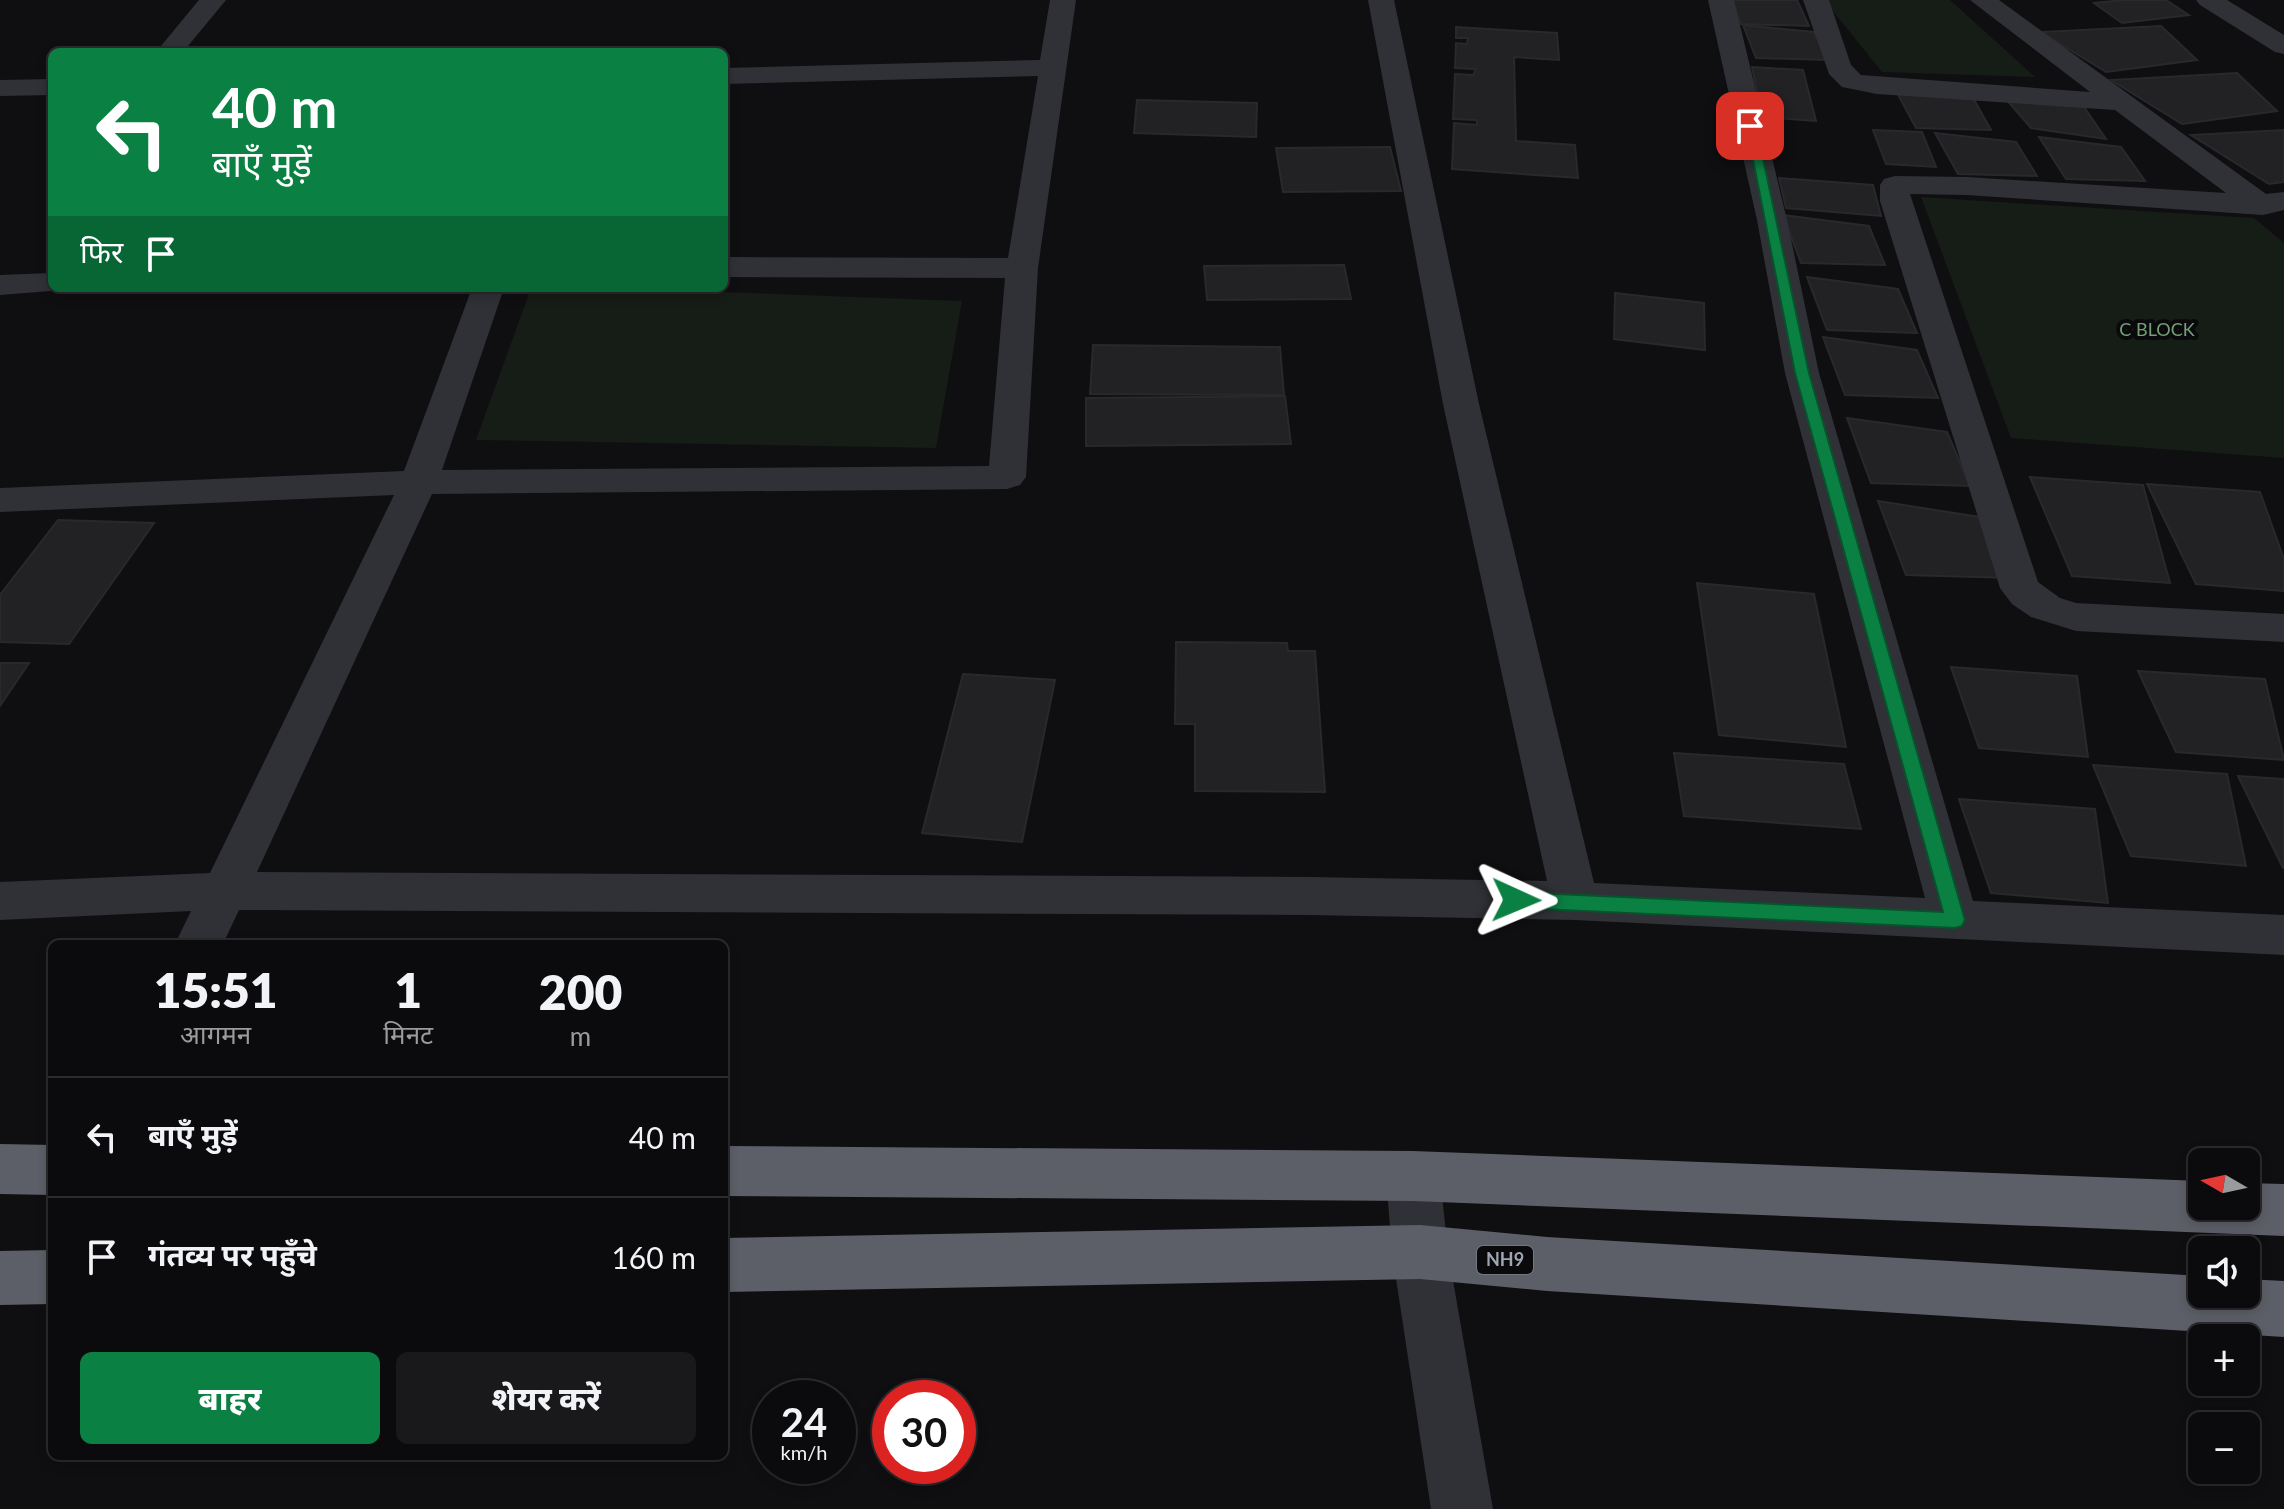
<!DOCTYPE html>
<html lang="hi">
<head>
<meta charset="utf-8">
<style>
  body { margin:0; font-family:Lato,"Noto Sans Devanagari",sans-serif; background:#19191b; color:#f1f3f6; height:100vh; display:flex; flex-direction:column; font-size:30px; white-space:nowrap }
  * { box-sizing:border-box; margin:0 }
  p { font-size:26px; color:#9a9b9d }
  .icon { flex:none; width:44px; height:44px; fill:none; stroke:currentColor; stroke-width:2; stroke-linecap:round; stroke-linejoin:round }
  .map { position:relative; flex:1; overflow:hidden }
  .panel { position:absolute; left:48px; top:940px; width:680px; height:520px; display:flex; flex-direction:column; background:#0b0b0d; border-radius:12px; box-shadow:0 4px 12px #0003,0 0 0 2px #2b2b2e }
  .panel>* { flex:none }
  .banner { position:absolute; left:48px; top:48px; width:680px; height:244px; border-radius:12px; box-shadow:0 4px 12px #0003,0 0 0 2px #2b2b2e; background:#0b8043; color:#fff; overflow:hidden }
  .needle { width:52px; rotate:279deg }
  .buttons { position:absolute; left:2188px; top:1148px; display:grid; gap:16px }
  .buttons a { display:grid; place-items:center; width:72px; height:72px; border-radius:12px; background:#0b0b0d; box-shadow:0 4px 12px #0003,0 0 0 2px #2b2b2e; font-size:40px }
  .speed { position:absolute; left:752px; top:1380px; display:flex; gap:16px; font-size:40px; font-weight:700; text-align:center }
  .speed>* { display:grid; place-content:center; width:104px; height:104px; border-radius:50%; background:#0b0b0d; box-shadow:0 4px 12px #0003,0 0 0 2px #2b2b2e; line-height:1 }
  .speed small { font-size:20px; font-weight:400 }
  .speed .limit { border:12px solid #d22; background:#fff; color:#111 }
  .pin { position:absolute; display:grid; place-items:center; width:68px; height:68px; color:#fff; margin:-34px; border-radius:16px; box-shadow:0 4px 12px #0006 }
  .me { position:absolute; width:88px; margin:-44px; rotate:91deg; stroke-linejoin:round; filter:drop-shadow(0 0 6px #0008) }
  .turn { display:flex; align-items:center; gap:28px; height:168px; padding:0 32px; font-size:36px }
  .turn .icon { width:104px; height:104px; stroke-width:2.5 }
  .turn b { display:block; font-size:56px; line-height:68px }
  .then { display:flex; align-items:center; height:76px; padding:0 32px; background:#0003; gap:16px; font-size:30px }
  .eta { display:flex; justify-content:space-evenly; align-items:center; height:136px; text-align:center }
  .eta b { font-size:48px; font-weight:800; line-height:56px }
  .button { display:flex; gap:16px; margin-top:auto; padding:16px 32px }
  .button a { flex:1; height:92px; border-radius:12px; background:#0b8043; color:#fff; font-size:32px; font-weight:800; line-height:92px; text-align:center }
  .button a+a { background:#19191b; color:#f1f3f6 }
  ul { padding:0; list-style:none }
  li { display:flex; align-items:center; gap:24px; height:120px; padding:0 32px; border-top:2px solid #2b2b2e }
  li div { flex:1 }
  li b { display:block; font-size:30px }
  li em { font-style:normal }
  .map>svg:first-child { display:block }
  .green { fill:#161c16 }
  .building { fill:#222225; stroke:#29292d; stroke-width:2 }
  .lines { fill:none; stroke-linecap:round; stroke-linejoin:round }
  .minor { fill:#303136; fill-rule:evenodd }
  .highway { fill:#5c5f67; fill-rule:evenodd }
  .route { fill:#0b8043; stroke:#07532c; stroke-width:2 }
  .labels { text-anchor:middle; stroke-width:8; stroke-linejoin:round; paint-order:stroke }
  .far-park-label { font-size:18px; fill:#759f76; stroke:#0a0a0c }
  .shield { fill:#0a0a0c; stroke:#727781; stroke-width:2 }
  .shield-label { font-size:18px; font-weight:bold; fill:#9fa6b3 }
</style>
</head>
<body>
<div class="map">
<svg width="2284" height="1509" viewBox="0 0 2284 1509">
  <rect width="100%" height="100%" fill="#0f0f11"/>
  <g class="green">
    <path d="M1824,0H1950L2035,77L1882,72Z"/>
    <path d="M1921,197L2254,218L2284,243V458L2011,438Z"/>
    <path d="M531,288H617L962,301L936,448L476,440Z"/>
  </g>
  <g class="building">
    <path d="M1731,0H1797L1809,26L1741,24Z"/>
    <path d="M2124,0H2166L2189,15L2122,23L2094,3Z"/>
    <path d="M1743,25L1814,32L1828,60L1756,58Z"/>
    <path d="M2161,26L2197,60L2106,72L2041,32Z"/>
    <path d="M1456,27L1557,33L1559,60L1514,57L1516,141L1575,145L1578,178L1452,169L1454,123L1477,125V120L1453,119L1455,74L1474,75L1475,69L1455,68L1456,43L1467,44L1468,38H1456Z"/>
    <path d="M1752,67L1803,70L1816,121L1762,117Z"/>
    <path d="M2237,73L2277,111L2182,124L2111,80Z"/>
    <path d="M1895,89L1973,98L1991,130L1916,128Z"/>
    <path d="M2005,98L2084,107L2106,139L2031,128Z"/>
    <path d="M1137,100L1257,103L1256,137L1134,133Z"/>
    <path d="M1873,130L1922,132L1936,167L1886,164Z"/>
    <path d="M2284,130V182L2269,184L2191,135Z"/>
    <path d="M1935,133L2016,142L2037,176L1958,174Z"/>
    <path d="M2039,137L2121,147L2145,181L2066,179Z"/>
    <path d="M1390,147L1401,191L1283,192L1276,148Z"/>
    <path d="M1779,178L1873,185L1881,216L1786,208Z"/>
    <path d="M1783,215L1869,226L1885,265L1801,263Z"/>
    <path d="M1344,265L1351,299L1207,300L1204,266Z"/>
    <path d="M1807,277L1898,289L1917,333L1827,330Z"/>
    <path d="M1615,293L1704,303L1705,350L1614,339Z"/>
    <path d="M1823,337L1917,350L1938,398L1845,395Z"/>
    <path d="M1093,345L1280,347L1284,395L1090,394Z"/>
    <path d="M1285,396L1291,444L1086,446V398Z"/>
    <path d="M1847,418L1947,432L1970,486L1871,483Z"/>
    <path d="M2030,477L2143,485L2170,583L2072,576Z"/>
    <path d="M2147,484L2260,492L2284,559V591L2196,584Z"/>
    <path d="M1878,501L1986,518L2011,578L1906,575Z"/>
    <path d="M58,520L154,523L69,644L0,642V595Z"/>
    <path d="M1697,583L1814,594L1846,747L1719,735Z"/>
    <path d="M1176,642L1287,643L1288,651H1315L1325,792L1195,791V724H1175Z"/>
    <path d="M0,663H29L0,706Z"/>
    <path d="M1951,667L2077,676L2088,757L1979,748Z"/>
    <path d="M2138,671L2265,679L2284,760L2176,752Z"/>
    <path d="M963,674L1055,680L1022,842L922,833Z"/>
    <path d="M1674,753L1844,764L1861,829L1684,816Z"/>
    <path d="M2093,765L2227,774L2246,866L2131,856Z"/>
    <path d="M2238,776L2284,779V868H2283Z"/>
    <path d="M1959,799L2095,809L2108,903L1991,893Z"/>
  </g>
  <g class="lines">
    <g class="minor">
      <path d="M199,0H226L183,52H156Z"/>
      <path d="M1050,0H1076L1038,268L1026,477L1020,485L1007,489L432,494L257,872L1309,877L1547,881L1443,404L1368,0H1394L1479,404L1594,883L1925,898L1785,373L1757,220L1708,0H1734L1787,220L1819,373L1973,901L2284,915V955L1575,920L1309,915L239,910L223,944H175L191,911L0,920V882L210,873L394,495L0,512V488L404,471L472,288H504L442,470L989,466L1005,278L724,277V257L1008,258L1038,76L724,84V68L1040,60Z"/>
      <path d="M1803,0H1829L1851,65L1861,75L2090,92L1970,0H1999L2266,194L2284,192V210L2263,215L1967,195L1910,194L2038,582L2060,598L2076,603L2284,614V642L2076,631L2031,617L2012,604L2000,588L1880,201V185L1884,179L1895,176L1967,177L2226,193L2115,110L1877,94L1842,87L1829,74Z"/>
      <path d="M2196,0H2227L2284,35V54L2275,52L2200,5Z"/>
      <path d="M52,79V95L0,96V80Z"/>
      <path d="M52,273V288L63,290L0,295V275Z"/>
      <path d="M1413,1151L1432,1158L1440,1176L1448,1252L1493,1509H1431L1392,1252L1386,1176L1394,1158Z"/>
    </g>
    <g class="highway">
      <path d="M0,1144L52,1145V1195L0,1194Z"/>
      <path d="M724,1146L1413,1151L2202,1181V1206H2246V1183L2284,1184V1236L1413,1201L724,1196Z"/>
      <path d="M1420,1225L1547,1237L2202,1276V1294H2246V1279L2284,1281V1337L1547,1291L1420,1279L724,1292V1238Z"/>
      <path d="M52,1250V1304L0,1305V1251Z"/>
    </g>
  </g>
  <path class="route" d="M1746,124L1756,126L1809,373L1965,920L1962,926L1955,928L1516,908L1509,905L1506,900L1509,894L1516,892L1943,912L1795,373Z"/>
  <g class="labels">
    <g class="far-park-label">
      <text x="2157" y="336">C BLOCK</text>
    </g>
    <rect class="shield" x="1477" y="1246" width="56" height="28" rx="6"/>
    <g class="shield-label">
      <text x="1505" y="1266">NH9</text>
    </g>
  </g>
</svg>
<div class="buttons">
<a><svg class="needle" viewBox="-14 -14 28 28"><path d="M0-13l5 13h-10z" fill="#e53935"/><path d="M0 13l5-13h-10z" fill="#9a9b9d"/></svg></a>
<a><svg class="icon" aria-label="sound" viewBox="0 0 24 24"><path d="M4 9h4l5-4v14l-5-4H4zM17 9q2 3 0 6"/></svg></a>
<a>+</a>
<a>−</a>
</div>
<div class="speed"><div>24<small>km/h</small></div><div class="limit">30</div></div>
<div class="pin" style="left:1750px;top:126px;background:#d93025"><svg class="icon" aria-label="arrive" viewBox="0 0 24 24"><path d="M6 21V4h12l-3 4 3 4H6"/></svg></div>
<svg class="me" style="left:1516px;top:900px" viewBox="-20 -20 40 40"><path d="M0-17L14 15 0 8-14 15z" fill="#0b8043" stroke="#fff" stroke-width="4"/></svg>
<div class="banner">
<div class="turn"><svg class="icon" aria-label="left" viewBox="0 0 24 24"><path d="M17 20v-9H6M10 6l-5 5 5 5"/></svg><div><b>40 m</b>बाएँ मुड़ें</div></div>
<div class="then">फिर<svg class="icon" aria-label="arrive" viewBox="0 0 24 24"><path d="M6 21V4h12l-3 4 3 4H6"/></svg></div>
</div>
<section class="panel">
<div class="eta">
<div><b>15:51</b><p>आगमन</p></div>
<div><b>1</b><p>मिनट</p></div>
<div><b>200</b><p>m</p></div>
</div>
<ul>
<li><svg class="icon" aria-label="left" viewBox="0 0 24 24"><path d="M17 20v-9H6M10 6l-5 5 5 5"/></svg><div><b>बाएँ मुड़ें</b></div><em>40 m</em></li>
<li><svg class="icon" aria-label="arrive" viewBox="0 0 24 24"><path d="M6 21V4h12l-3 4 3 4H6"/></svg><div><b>गंतव्य पर पहुँचे</b></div><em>160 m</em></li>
</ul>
<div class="button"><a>बाहर</a><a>शेयर करें</a></div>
</section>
</div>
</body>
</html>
